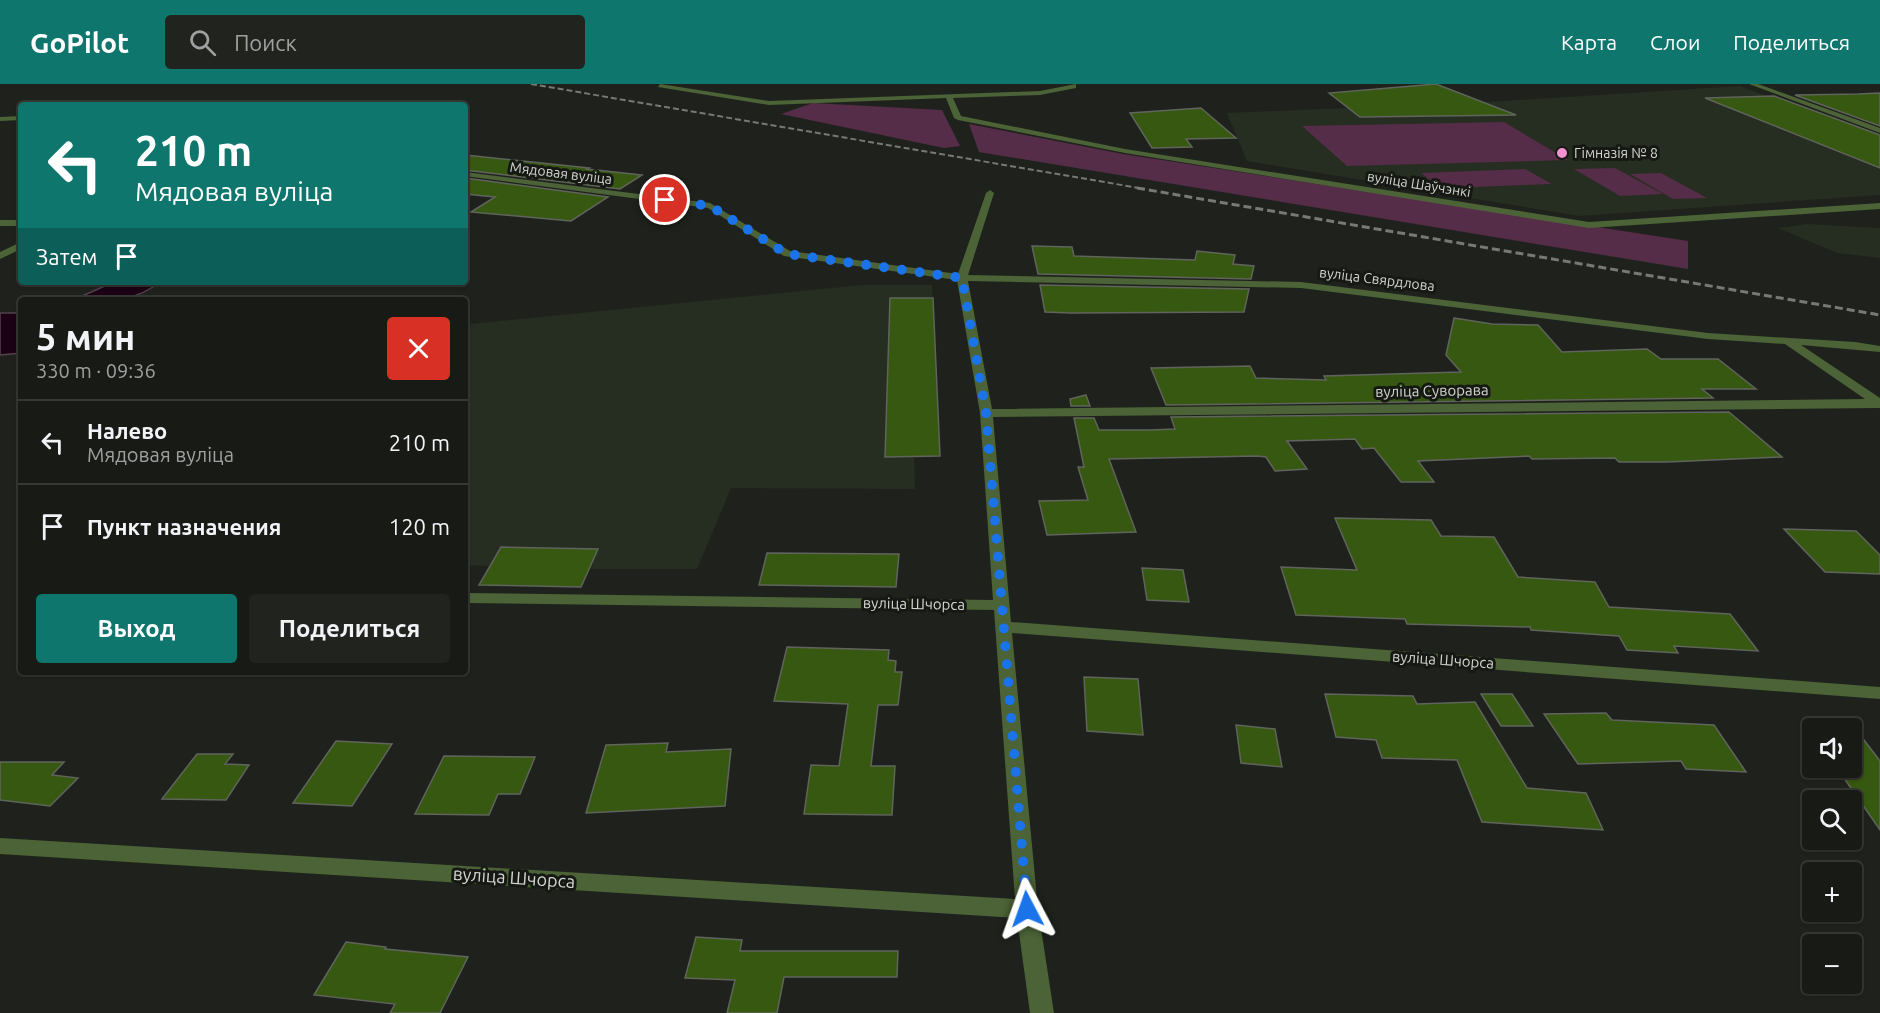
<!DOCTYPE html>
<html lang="ru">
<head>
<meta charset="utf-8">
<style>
  body { margin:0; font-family:Ubuntu,sans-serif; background:#20231e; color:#f1f3f6; height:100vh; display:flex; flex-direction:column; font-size:22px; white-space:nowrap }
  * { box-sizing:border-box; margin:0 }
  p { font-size:20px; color:#9ea1a0 }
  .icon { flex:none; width:33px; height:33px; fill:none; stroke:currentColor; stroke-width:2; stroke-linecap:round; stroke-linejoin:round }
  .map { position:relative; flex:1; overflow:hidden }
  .details { position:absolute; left:18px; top:213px; width:450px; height:378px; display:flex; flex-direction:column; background:#171a15; border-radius:6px; box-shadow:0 2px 4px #0004,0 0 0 2px #363834 }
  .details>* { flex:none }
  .top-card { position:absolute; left:18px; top:18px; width:450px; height:183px; border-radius:6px; box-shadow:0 2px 4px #0004,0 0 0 2px #363834; background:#0f766e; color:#fff; overflow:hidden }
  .buttons { position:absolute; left:1802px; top:634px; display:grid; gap:12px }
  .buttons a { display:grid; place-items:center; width:60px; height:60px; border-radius:6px; background:#171a15; box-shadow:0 2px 4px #0004,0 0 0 2px #363834; font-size:30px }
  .pin { position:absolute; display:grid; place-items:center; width:51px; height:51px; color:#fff; margin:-26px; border:3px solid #fff; border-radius:50%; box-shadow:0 2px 6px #0007 }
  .me { position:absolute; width:66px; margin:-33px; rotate:356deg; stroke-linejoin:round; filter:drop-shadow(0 0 4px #0008) }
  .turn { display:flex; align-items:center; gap:21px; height:126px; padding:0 18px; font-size:27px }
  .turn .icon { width:78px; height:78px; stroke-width:2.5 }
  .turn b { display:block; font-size:42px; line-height:51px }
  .then { display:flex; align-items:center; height:57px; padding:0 18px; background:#0003; gap:12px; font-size:22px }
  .round { display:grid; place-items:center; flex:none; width:63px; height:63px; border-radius:6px; background:#20231e }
  .head { display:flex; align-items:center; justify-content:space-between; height:102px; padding:0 18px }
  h1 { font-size:36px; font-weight:700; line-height:45px }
  .action { display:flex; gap:12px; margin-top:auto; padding:12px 18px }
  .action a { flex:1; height:69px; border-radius:6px; background:#0f766e; color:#fff; font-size:24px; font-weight:700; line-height:69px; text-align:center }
  .action a+a { background:#20231e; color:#f1f3f6 }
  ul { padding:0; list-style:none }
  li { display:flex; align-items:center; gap:18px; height:84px; padding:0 18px; border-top:2px solid #363834 }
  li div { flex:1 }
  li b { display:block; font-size:22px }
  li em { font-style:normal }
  header { display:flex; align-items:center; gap:36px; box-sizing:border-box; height:84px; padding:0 30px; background:#0f766e; color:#fff }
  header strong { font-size:28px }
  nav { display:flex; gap:33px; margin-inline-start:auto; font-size:21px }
  .search { width:420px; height:54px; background:#20231e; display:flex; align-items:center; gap:15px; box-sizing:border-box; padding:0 21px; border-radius:6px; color:#9ea1a0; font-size:22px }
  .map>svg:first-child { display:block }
  .built { fill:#262d21 }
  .green { fill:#552d48 }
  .water { fill:#1c0114; stroke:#53414d; stroke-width:1.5 }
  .building { fill:#375810; stroke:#60645d; stroke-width:1.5 }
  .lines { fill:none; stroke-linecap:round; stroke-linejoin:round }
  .street { fill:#4b6336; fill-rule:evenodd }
  .rail-far1 { stroke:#777974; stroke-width:2; stroke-dasharray:6 3; stroke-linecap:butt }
  .rail { stroke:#777974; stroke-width:3; stroke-dasharray:8 4; stroke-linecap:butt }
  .route { stroke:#1a73e8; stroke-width:10; stroke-dasharray:0 18 }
  .poi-dot { fill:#f491d3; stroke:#161913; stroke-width:2 }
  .labels { text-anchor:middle; stroke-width:6; stroke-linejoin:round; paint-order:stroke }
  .far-poi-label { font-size:14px; fill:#d3d5d1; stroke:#161913; text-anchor:start }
  .far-street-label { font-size:14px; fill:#d3d5d1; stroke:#161913 }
  .street-label { font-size:15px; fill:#d3d5d1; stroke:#161913 }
  .near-street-label { font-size:18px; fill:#d3d5d1; stroke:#161913 }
</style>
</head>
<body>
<header>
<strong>GoPilot</strong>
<div class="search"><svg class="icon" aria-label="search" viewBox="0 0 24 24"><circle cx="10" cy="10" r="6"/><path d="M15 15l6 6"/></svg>Поиск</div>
<nav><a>Карта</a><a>Слои</a><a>Поделиться</a></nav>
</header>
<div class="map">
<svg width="1880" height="929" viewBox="0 0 1880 929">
  <rect width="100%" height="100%" fill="#1f221c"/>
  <g class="built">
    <path d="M1740,2L1880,54V111L1579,132L1247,77L1227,29L1487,18Z"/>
    <path d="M1808,140L1880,144V174L1837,169L1778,144Z"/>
    <path d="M861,201H932L940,372L914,373L915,405L731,404L697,485H589L598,465L501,463L490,482L465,481V248L471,240Z"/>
  </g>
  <g class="green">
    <path d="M813,19L942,26L960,62L944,64L781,30Z"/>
    <path d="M1504,38L1568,76L1347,82L1302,42Z"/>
    <path d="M969,40L1123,70L1688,157V185L979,68Z"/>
    <path d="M1615,84L1663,110L1620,112L1574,85Z"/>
    <path d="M1525,85L1552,100L1447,104L1437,102L1421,89Z"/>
    <path d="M1661,89L1707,114L1673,115L1630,90Z"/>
  </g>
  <g class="water">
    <path d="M114,198H160C132,220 106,216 73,216Z"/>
    <path d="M0,229H21V269L0,271Z"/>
  </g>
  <g class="building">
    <path d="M1436,0L1516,31L1360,33L1329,9Z"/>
    <path d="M1880,9V42L1795,11L1858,10Z"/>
    <path d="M1774,12L1880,51V84L1705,14Z"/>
    <path d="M1201,24L1236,54L1186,55L1192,63L1152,64L1130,29Z"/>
    <path d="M465,71L589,84L587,85L642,91L620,105L465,86Z"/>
    <path d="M465,94L608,113L571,137L471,128L495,113L465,110Z"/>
    <path d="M1032,162L1072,163L1074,172L1195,176L1197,167L1235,171L1233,180L1254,182L1251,195L1038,190Z"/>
    <path d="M1040,201L1249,205L1244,228L1071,229L1045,228Z"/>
    <path d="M890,214H933L940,372L885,373Z"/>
    <path d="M1454,234L1492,240L1538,241L1562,268L1647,265L1661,275H1718L1756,305H1702L1713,314L1166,321L1151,284L1250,282L1256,294L1326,296L1324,292L1461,288L1446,271Z"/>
    <path d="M1086,311L1090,322H1071L1070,315Z"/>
    <path d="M1729,328L1782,373L1667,378H1619L1615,374L1532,375L1529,372L1418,377L1434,398H1401L1374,364L1362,365L1355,355L1287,357L1307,385L1275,387L1266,373L1257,372L1109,375L1136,448L1047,451L1039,417L1088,416L1078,383H1084L1074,334H1094L1099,346H1150L1175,345L1171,333Z"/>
    <path d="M1335,434L1431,436L1441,452L1494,453L1518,493L1595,498L1609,523L1730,530L1758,567L1674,562L1678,569L1627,566L1619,552L1531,546L1530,543L1407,540L1405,535L1296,531L1281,483L1357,486Z"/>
    <path d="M1784,445L1856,447L1880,471V490L1825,488Z"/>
    <path d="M501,463L598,465L581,503L479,501Z"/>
    <path d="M767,469L899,470L896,503L759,501Z"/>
    <path d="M1142,484L1183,486L1189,518L1147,516Z"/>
    <path d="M787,563L889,566L888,576L896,577L895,588H902L898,621H878L871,682H895L892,731L804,730L811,681L839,682L848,620L774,617Z"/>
    <path d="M1084,593L1138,595L1143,651L1087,647Z"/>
    <path d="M1325,610L1413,612L1417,620L1475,618L1527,704L1586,709L1603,746L1482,738L1457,676L1382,674L1376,656L1336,653Z"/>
    <path d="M1481,610H1512L1533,642H1501Z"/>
    <path d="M1606,629L1612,636L1714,641L1746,688L1686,685L1681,677L1578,680L1544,630Z"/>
    <path d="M1851,639L1880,677V746L1837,684H1851Z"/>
    <path d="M1236,641L1275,645L1282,683L1241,679Z"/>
    <path d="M336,657L392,660L352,722L293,719Z"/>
    <path d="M668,659L666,668L731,665L725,722L586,729L606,661Z"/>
    <path d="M197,670H233L225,680L249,681L226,716L162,715Z"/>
    <path d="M444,672L535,673L520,710H498L489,731L415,730Z"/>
    <path d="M0,678H64L52,691L78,694L50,722L0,716Z"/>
    <path d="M696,853L742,856L740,867H898L897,893H784L777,929H727L735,896L685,894Z"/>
    <path d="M346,858L386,863L385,865L468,873L440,929H390L395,920L314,911Z"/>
  </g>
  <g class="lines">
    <g class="street">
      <path d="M660,0L769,17L1040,7L1076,0V4L1040,11L953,14L961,32L1125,65L1589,138L1880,119V125L1589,144L1125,69L958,36L954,34L946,14L769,21L658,3Z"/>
      <path d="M1749,0H1758L1880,44V49Z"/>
      <path d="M21,32V36L0,37V33Z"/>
      <path d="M465,88L710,119L790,167L958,190L986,109L990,106L994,109L968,191L1301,198L1708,249L1855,258L1880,262V268L1801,261L1880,314V324L993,333L1011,538L1880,603V615L1012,549L1038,825L1054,929H1030L1017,834L0,770V754L1015,815L994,526L465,519V509L993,516L980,329L957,196L784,172L708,124L465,92ZM968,197L1301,204L1708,255L1785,260L1865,315L992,325Z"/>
      <rect x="0" y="136" width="21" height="6"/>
      <path d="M21,158V165L0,175V168Z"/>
    </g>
    <path class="rail-far1" d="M531,0L1145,105"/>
    <path class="rail" d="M1137,104L1880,231"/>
  </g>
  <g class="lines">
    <path class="route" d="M665,116L710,122L787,170L962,194L986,329L1027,825"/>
  </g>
  <circle class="poi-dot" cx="1562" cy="69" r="6"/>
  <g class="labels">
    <g class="far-poi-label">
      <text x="1574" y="74">Гімназія № 8</text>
    </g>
    <g class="far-street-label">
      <text transform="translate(561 89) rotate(7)" y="5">Мядовая вуліца</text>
      <text transform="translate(1419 100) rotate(9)" y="5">вуліца Шаўчэнкі</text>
      <text transform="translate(1377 195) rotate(7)" y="5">вуліца Свярдлова</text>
    </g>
    <g class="street-label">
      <text transform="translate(1432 307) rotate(-1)" y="5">вуліца Суворава</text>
      <text transform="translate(914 520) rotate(1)" y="5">вуліца Шчорса</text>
      <text transform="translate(1443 576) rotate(4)" y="5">вуліца Шчорса</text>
    </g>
    <g class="near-street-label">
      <text transform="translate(514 794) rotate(4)" y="6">вуліца Шчорса</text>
    </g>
  </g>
</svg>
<div class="buttons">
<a><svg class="icon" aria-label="sound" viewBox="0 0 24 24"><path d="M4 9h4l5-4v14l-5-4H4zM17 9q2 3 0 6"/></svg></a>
<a><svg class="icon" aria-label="search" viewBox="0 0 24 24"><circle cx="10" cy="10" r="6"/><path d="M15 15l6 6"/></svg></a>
<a>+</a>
<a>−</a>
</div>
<div class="pin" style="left:665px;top:116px;background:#d93025"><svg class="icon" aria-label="arrive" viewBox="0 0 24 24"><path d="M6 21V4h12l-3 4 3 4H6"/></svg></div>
<svg class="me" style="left:1027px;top:825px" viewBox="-20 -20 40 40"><path d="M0-17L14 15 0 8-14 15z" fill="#1a73e8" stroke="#fff" stroke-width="4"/></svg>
<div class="top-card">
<div class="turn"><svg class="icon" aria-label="left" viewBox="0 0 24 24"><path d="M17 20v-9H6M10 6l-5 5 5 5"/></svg><div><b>210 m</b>Мядовая вуліца</div></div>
<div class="then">Затем<svg class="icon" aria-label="arrive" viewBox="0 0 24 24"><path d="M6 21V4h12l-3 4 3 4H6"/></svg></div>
</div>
<section class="details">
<div class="head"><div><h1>5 мин</h1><p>330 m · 09:36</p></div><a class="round" style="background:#d93025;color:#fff"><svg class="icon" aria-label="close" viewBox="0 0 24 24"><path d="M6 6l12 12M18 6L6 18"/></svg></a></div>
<ul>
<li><svg class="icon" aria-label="left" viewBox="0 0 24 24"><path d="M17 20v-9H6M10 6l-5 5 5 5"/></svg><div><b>Налево</b><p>Мядовая вуліца</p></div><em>210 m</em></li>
<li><svg class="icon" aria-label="arrive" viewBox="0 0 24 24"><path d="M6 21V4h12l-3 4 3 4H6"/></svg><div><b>Пункт назначения</b></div><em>120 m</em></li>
</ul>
<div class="action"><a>Выход</a><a>Поделиться</a></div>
</section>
</div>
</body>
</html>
